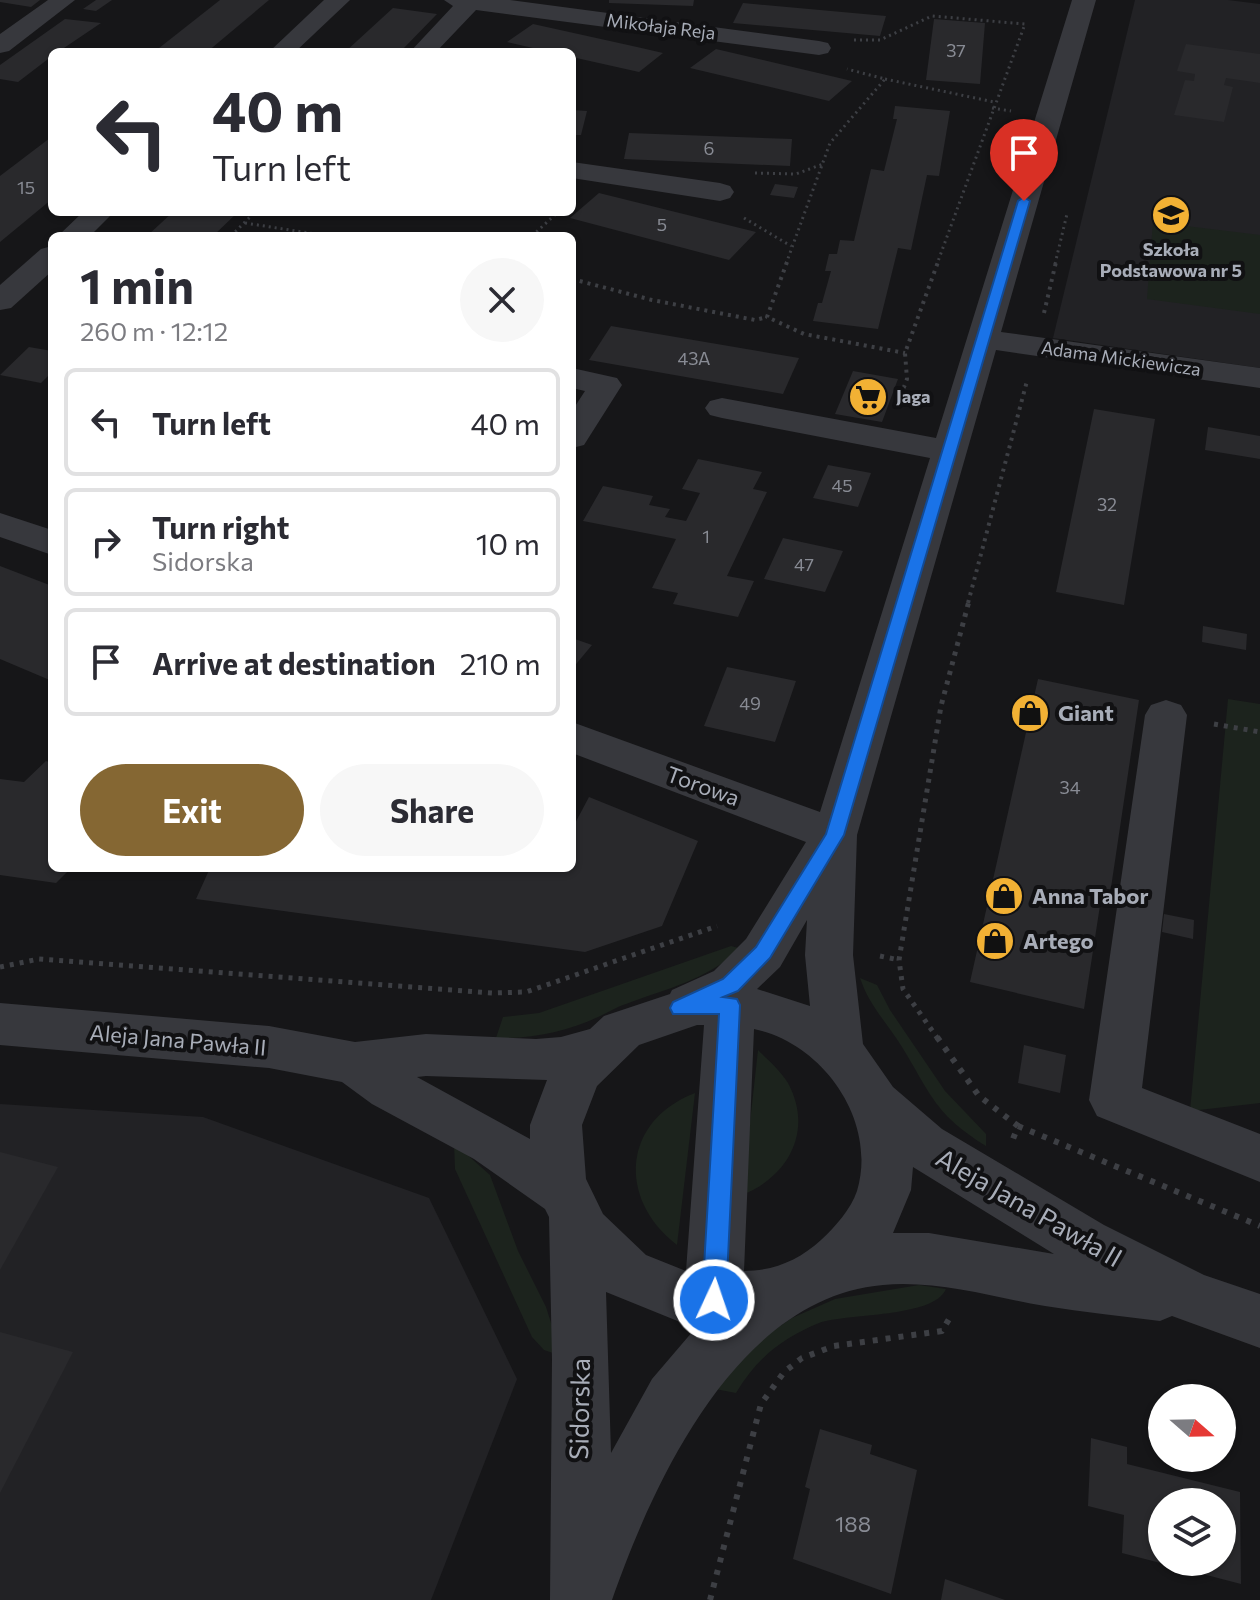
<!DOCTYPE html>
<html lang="en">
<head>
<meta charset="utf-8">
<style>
  body { margin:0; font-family:Commissioner,sans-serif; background:#f7f7f7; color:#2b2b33; height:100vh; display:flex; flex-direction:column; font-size:30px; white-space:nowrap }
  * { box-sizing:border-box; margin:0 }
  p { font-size:26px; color:#7c7c81 }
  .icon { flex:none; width:44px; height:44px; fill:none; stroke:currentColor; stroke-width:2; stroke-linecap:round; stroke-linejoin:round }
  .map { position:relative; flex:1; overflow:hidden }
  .side { position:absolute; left:48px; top:232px; width:528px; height:640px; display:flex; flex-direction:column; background:#fff; border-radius:12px; box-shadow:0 2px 6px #0004 }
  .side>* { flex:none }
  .banner { position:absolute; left:48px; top:48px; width:528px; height:168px; border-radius:12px; box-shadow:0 2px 6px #0004; background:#fff; color:#2b2b33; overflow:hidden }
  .needle { width:52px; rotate:110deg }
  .tools { position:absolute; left:1148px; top:1384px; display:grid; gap:16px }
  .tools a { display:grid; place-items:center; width:88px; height:88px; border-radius:50%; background:#fff; box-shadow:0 2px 6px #0004; font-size:40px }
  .pin { position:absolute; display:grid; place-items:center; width:68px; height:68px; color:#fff; margin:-82px -34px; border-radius:50% 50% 50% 0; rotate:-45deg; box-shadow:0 0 8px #0007 }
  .pin .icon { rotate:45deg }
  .me { position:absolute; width:88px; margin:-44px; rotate:3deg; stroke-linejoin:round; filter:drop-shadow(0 0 6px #0008) }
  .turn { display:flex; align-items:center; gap:28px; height:168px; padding:0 32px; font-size:36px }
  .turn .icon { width:104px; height:104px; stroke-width:2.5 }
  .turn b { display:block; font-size:56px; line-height:68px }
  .round { display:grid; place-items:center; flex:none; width:84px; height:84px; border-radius:42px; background:#f7f7f7 }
  .head { display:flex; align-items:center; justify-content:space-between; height:136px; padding:0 32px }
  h1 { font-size:48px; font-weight:700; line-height:60px }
  .button { display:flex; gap:16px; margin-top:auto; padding:16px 32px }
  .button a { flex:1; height:92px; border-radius:48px; background:#856733; color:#fff; font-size:32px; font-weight:700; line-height:92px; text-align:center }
  .button a+a { background:#f7f7f7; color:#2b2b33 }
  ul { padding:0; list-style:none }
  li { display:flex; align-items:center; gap:24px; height:108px; margin:0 16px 12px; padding:0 16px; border:4px solid #e1e1e2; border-radius:12px }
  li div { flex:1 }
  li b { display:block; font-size:30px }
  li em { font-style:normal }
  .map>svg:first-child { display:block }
  .built { fill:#222225 }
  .green { fill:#1c231d }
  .building { fill:#29292c; fill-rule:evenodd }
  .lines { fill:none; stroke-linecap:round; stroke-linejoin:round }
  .path-far3 { stroke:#3d3f44; stroke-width:3; stroke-dasharray:2 4; stroke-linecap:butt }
  .path-far2 { stroke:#3d3f44; stroke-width:4; stroke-dasharray:3 5; stroke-linecap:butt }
  .path-far1 { stroke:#3d3f44; stroke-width:5; stroke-dasharray:4 6; stroke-linecap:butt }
  .path { stroke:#3d3f44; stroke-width:6; stroke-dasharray:5 8; stroke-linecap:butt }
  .minor { fill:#37383d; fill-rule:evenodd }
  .route { fill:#1a73e8; stroke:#114b97; stroke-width:2 }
  .labels { text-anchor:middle; stroke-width:8; stroke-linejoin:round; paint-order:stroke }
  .far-street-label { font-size:18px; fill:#a8adb8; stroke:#111113 }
  .number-label { font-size:18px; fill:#888b94 }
  .far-poi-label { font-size:18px; font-weight:bold; fill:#a8adb8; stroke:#111113 }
  .poi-label { font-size:22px; font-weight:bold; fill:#a8adb8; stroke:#111113; text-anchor:start }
  .street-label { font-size:22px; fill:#a8adb8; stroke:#111113 }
  .near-number-label { font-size:22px; fill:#888b94 }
  .near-street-label { font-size:26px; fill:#a8adb8; stroke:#111113 }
</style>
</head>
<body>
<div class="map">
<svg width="1260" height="1600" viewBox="0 0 1260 1600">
  <rect width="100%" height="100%" fill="#161618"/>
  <g class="built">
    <path d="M1135,0H1228L1260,4V368L1053,338Z"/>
    <path d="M0,1104L203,1117L429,1198L517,1379L431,1600H0Z"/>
  </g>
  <g class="green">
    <path d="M1153,222L1260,235V314L1147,299Z"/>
    <path d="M1228,699L1260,704V1103L1190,1111Z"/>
    <path d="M731,946L742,949C700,982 674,986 626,1004C616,1007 607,1013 598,1017C566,1032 531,1039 496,1038L503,1017L539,1013Z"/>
    <path d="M860,978L877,985L890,1010L945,1091L986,1134V1146C935,1114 932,1096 902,1047C887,1023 869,1005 860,978Z"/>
    <path d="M758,1050C768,1060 781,1071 788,1083C814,1131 788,1177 742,1195Z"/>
    <path d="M695,1093L677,1245C617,1199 622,1121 695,1093Z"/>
    <path d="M454,1143L490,1175L518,1251L546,1307L555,1335L556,1354L544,1350L532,1337L455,1169Z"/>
    <path d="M919,1285L946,1289C934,1318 847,1313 819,1323C782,1338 756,1359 736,1393L715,1389L735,1357L792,1318L835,1299Z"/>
  </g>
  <g class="building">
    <path d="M0,0H40L31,7L0,2Z"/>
    <path d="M96,0H112L96,11L83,9Z"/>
    <path d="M220,0H269L207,52H154Z"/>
    <path d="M609,0H694L693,6L609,3Z"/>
    <path d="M743,3L886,16L880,36L733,23Z"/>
    <path d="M393,8L437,14L400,52H345Z"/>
    <path d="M65,19L101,23L58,52H52V56L18,82L0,79V65Z"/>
    <path d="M934,19L985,23L980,84L926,80Z"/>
    <path d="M533,24L637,47L663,53L639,72L572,57V52H550L507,42Z"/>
    <path d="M1186,44L1260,54V83L1226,78L1224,85L1233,87L1224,122L1174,115L1185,80L1194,81L1195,74L1177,71Z"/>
    <path d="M716,49L852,81L829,101L690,68Z"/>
    <path d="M895,106L950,111L939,176L927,175L911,250L898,248L878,329L813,321L818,303H822L831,271H825L829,254H837L840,240L854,241L871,169L884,171L897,119H893Z"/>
    <path d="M572,110L587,111L581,135H572Z"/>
    <path d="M629,133L792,139L790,166L624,159Z"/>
    <path d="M50,138L52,199L0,242V176Z"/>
    <path d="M775,184L798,187L794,198L770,195Z"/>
    <path d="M599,193L756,232L729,260L570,218Z"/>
    <path d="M173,212H238L213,236H147Z"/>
    <path d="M611,326L799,358L783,394L589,360Z"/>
    <path d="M29,347L52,351V372L41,383L0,375Z"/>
    <path d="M853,371L898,379L882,422L835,414Z"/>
    <path d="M1094,409L1155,419L1124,605L1056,592Z"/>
    <path d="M1208,427L1260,436V459L1205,450Z"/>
    <path d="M698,459L762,472L753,489L767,492L727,576L754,581L738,617L673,604L678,593L652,588L676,539L583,521L603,486L653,496L649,505L670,509L665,517L686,521L700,493L682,489Z"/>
    <path d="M828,465L871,473L858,507L813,498Z"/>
    <path d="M783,538L843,551L825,592L764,579Z"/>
    <path d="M0,566L52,586V681L0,659Z"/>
    <path d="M1203,626L1247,634L1246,650L1202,642Z"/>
    <path d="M572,638L592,645L572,669Z"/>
    <path d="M727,667L796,681L775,742L704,726Z"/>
    <path d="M1038,679L1139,700L1109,901L1101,899L1084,1009L970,982Z"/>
    <path d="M46,761L52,763V868H71L56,883L0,875V779L24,782Z"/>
    <path d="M589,797L698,841L662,926L585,952L196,899L210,868H572V829Z"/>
    <path d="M1164,914L1194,920L1193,939L1162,932Z"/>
    <path d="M1024,1045L1066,1055L1060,1093L1018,1083Z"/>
    <path d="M0,1152L58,1167L0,1270Z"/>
    <path d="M0,1332L73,1352L0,1493Z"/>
    <path d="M820,1429L872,1445L870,1454L917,1470L891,1594L793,1559L810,1489L805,1487Z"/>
    <path d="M1091,1438L1127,1447V1464L1240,1492L1241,1584L1122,1553L1124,1515L1088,1506ZM1162,1502H1222V1562H1162Z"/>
    <path d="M945,1579L1005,1600H941Z"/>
  </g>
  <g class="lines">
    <g class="path-far3">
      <path d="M854,40H880L932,16L1025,24L937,264"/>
      <path d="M885,79L994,102"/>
      <path d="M992,108L1011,111"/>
      <path d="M755,173L796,174L823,164"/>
      <path d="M744,218L791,246"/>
      <path d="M245,223L328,236"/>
      <path d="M231,236L255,212"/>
      <path d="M532,236L558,212"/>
      <path d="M786,264L830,143L885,79L847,69"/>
      <path d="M1055,264L1067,214"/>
    </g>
    <g class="path-far2">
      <path d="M787,262L767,317L804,334L905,353"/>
      <path d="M572,279L652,300L755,320L767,317"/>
      <path d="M1044,313L1056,262"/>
      <path d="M898,403L907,379L905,353L938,262"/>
      <path d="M968,603L1027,381"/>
    </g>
    <g class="path-far1">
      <path d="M1214,724L1260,732"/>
      <path d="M880,956L899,960"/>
      <path d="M0,967L39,959L492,993L526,992L717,926"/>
      <path d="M938,1039L903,989L899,960L941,706L969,601"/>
    </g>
    <g class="path">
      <path d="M937,1037L979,1096L1018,1126L1013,1139"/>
      <path d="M1018,1126L1260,1226"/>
      <path d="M710,1600L761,1404L784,1372L802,1358L834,1346L942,1331L952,1314"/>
    </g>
    <g class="minor">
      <path d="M48,0H75L9,51L0,53V34Z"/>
      <path d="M324,0H350L295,52H269Z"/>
      <path d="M444,0H510L819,41L828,43L831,48L828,53L819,55L476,10L436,52H410L453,6Z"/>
      <path d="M1072,0H1096L1001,332L1260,368V388L996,350L857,835L853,955L863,1044L893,1087L942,1129L1104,1225L1204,1275L1260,1294V1348L1172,1316L1160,1321C1122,1316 1083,1312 1045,1306C992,1297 937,1280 883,1285C738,1297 654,1480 612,1600H550L552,1359L549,1217L545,1209L474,1159L372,1104L342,1082L269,1068L0,1045V1003L269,1026L355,1042L426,1034L536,1039L561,1037L590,1029L604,1016L670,994L672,990L714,971L746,939L806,842L572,753V722L820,812L930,458L722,418L710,415L705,408L710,401L722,398L936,438ZM807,920L805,955L810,1006L757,989L780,967ZM697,1025H704L686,1271L646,1255L603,1214L586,1179L582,1125L597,1086L639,1045ZM754,1029C823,1043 878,1121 857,1191C851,1209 835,1227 821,1240C799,1260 774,1271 744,1271ZM426,1076L547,1080L530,1125V1139L417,1077ZM913,1167L1054,1254L929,1233H893L911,1190ZM606,1292L685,1324H699L652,1379L611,1453Z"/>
      <path d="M572,162L720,183L730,186L734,192L730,198L720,201L572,178Z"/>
      <path d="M83,212H114L90,236H58Z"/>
      <path d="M52,246V271L11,308L0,310V285L41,249Z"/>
      <path d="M572,368L617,378L622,385L584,445L572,448V411L585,391L572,388Z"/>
      <path d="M0,513L52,530V555L0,537Z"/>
      <path d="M1166,700L1181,705L1187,715L1142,1088L1260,1134V1182L1097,1116L1089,1100L1145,715L1151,705Z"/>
    </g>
  </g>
  <path class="route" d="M1024,197L1030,201L844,835L770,958L738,991L723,997L737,999L740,1005L726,1300L722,1308L714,1312L706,1308L702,1300L719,1014H673L670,1008L673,1002L723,979L756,947L826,834L1018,201Z"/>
  <defs>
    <symbol id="school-disc" viewBox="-11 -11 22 22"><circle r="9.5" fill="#f2b134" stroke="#111113"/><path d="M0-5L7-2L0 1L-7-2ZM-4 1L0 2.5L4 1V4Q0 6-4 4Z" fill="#111"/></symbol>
    <symbol id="supermarket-disc" viewBox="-11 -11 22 22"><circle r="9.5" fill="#f2b134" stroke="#111113"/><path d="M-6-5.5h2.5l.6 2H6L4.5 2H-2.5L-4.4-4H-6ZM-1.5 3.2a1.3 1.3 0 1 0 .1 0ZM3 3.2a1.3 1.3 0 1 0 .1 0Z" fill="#111"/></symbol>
    <symbol id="shop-disc" viewBox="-11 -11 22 22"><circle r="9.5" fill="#f2b134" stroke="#111113"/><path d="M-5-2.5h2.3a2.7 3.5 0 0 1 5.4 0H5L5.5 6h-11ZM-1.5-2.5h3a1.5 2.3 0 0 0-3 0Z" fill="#111"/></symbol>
  </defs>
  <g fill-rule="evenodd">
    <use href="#school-disc" x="1149" y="193" width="44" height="44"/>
    <use href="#supermarket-disc" x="846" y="375" width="44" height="44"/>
    <use href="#shop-disc" x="1008" y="691" width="44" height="44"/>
    <use href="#shop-disc" x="982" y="874" width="44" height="44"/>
    <use href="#shop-disc" x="973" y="919" width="44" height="44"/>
  </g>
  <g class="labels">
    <g class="far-street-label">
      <text transform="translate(661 27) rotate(7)" y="6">Mikołaja Reja</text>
      <text transform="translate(1121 359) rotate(8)" y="6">Adama Mickiewicza</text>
    </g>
    <g class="number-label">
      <text x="956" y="57">37</text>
      <text x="709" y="155">6</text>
      <text x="26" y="194">15</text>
      <text x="662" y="231">5</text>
      <text x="694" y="365">43A</text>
      <text x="842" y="492">45</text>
      <text x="1107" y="511">32</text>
      <text x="706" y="543">1</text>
      <text x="804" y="571">47</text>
      <text x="750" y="710">49</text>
      <text x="1070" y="794">34</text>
    </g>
    <g class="far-poi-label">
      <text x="1171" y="256">Szkoła<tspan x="1171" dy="21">Podstawowa nr 5</tspan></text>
      <text x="896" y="403" text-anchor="start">Jaga</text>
    </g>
    <g class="poi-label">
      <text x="1058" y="721">Giant</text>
      <text x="1032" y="904">Anna Tabor</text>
      <text x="1023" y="949">Artego</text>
    </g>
    <g class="street-label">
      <text transform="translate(703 786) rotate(20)" y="8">Torowa</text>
      <text transform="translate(178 1040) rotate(5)" y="8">Aleja Jana Pawła II</text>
    </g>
    <g class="near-number-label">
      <text x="853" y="1532">188</text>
    </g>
    <g class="near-street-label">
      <text transform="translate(1029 1208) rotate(30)" y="9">Aleja Jana Pawła II</text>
      <text transform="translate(580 1409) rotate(-89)" y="9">Sidorska</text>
    </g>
  </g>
</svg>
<div class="tools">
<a><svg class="needle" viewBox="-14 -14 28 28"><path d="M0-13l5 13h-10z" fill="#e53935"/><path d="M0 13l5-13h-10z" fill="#7c7c81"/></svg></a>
<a><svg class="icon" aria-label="layers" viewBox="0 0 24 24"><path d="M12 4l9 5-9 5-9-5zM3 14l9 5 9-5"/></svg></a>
</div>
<div class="pin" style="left:1024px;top:201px;background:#d93025"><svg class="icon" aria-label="arrive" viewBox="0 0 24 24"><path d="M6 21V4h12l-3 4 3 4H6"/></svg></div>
<svg class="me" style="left:714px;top:1300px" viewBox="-20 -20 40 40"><circle r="17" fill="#1a73e8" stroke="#fff" stroke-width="3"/><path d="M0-11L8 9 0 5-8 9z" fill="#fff"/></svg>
<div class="banner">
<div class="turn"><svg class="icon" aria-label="left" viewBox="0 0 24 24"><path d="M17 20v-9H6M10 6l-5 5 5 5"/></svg><div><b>40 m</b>Turn left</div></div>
</div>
<section class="side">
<div class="head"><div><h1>1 min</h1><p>260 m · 12:12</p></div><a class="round"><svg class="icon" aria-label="close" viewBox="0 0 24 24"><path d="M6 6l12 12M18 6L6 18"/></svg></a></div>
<ul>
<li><svg class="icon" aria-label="left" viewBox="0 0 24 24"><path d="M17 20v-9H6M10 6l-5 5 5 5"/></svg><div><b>Turn left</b></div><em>40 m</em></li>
<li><svg class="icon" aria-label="right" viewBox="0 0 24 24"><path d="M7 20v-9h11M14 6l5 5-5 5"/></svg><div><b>Turn right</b><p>Sidorska</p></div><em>10 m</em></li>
<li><svg class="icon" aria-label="arrive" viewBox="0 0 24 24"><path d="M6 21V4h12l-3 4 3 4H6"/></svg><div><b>Arrive at destination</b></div><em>210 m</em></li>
</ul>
<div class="button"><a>Exit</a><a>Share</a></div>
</section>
</div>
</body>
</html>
